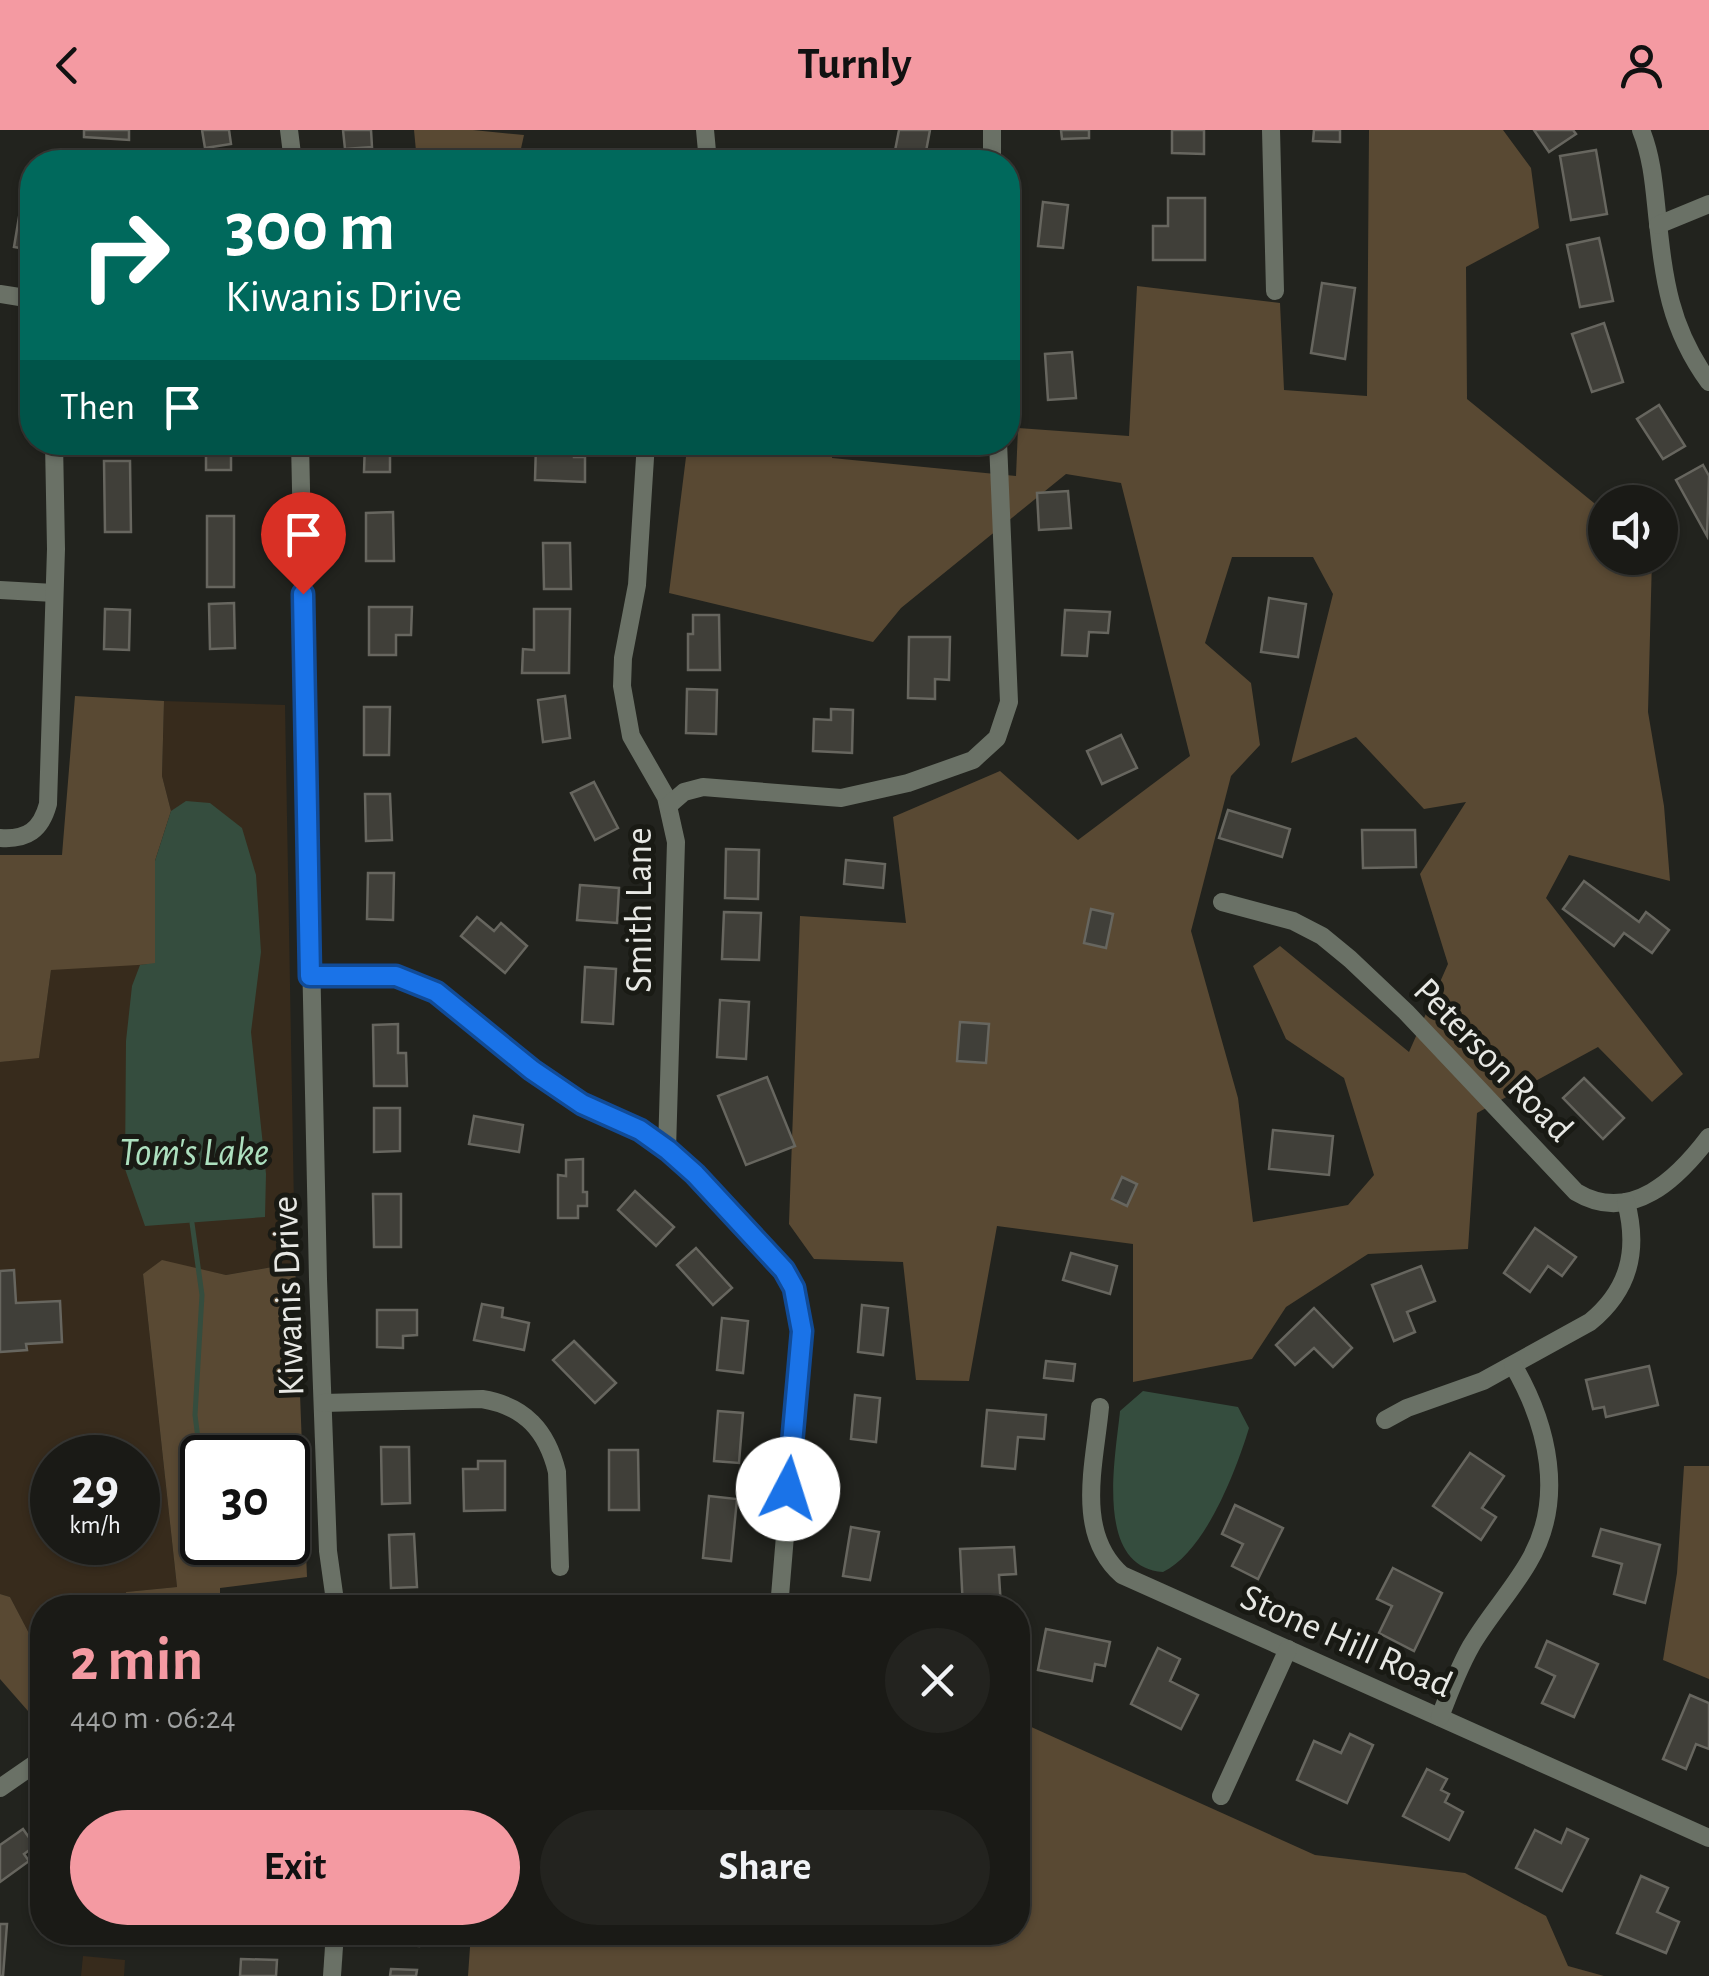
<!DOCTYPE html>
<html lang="en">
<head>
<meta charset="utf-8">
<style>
  body { margin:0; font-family:"Alegreya Sans",sans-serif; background:#23231f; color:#f1f3f6; height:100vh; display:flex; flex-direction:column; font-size:38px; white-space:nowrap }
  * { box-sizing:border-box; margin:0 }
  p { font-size:32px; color:#9fa1a1 }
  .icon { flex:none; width:55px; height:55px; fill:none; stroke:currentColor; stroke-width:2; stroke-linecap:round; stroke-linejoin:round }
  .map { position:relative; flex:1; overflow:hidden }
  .side { position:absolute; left:30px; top:1465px; width:1000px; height:350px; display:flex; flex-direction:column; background:#1a1a16; border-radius:40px; box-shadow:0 2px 8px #0004,0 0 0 2px #383835 }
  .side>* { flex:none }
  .top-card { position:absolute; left:20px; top:20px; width:1000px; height:305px; border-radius:40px; box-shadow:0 2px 8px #0004,0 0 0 2px #383835; background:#00695c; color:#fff; overflow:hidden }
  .buttons { position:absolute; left:1588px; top:355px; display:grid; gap:20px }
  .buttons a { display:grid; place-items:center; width:90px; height:90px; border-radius:50%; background:#1a1a16; box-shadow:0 2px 8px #0004,0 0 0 2px #383835; font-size:50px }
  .speed { position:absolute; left:30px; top:1305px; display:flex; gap:20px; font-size:50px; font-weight:700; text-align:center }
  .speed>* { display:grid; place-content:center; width:130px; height:130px; border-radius:50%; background:#1a1a16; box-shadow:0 2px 8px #0004,0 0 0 2px #383835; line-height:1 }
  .speed small { font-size:25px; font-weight:400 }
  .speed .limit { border:5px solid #111; border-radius:15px; background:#fff; color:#111 }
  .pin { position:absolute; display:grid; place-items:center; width:85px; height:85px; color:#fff; margin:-102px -42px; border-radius:50% 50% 50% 0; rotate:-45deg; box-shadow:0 0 10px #0007 }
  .pin .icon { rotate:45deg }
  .me { position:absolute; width:110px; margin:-55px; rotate:5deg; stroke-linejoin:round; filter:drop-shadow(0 0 8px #0008) }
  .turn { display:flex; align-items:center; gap:35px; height:210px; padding:0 40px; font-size:45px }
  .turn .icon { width:130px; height:130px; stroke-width:2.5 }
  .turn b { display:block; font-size:70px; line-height:85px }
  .then { display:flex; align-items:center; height:95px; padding:0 40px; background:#0003; gap:20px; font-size:38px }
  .round { display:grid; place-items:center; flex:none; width:105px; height:105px; border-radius:52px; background:#23231f }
  .head { display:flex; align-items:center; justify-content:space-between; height:170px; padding:0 40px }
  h1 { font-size:60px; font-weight:700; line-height:75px; color:#f49aa2 }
  .action { display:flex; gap:20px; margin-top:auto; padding:20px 40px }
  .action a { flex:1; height:115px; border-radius:60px; background:#f49aa2; color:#111; font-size:40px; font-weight:700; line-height:115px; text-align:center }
  .action a+a { background:#23231f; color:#f1f3f6 }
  header { display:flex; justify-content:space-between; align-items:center; height:130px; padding:0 40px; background:#f49aa2; color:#111; font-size:45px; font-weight:700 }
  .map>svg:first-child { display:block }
  .green { fill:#372b1c; fill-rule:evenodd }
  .forest { fill:#594933; fill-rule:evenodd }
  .water { fill:#354d3e }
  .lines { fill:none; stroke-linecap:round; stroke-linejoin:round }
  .stream { stroke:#354d3e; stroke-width:5 }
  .building { fill:#403f39; stroke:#67665f; stroke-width:2.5 }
  .street { stroke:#6a7166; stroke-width:18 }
  .route-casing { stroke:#114b97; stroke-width:25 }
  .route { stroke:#1a73e8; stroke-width:18 }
  .labels { text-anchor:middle; stroke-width:10; stroke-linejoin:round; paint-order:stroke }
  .street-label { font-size:38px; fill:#e7e8e4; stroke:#191a14 }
  .water-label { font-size:40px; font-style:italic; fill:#ade0bf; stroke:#191a14 }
</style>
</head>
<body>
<header><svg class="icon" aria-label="back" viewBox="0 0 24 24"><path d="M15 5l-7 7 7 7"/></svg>Turnly<svg class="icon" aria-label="person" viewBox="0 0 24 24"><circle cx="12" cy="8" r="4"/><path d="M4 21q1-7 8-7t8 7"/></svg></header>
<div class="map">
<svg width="1709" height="1846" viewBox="0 0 1709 1846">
  <rect width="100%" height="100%" fill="#22231e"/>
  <g class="green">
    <path d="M164,571L285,575L295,1133L226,1145L162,1131L143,1144L177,1457L127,1462L128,1477L42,1478V1528L10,1467L0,1464V932L39,927L51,840L155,731L171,681L162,646ZM52,1328H138V1412H52Z"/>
    <path d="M83,1826L125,1830L124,1846H81Z"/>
  </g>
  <g class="forest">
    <path d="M414,0H473L524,5L518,32H417Z"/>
    <path d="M1369,0H1503L1531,38L1539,98L1466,137L1467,269L1605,382V428H1652L1648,582L1664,676L1670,751L1569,725L1546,768L1683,944L1652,972L1598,917L1477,983L1468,1119L1368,1124L1286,1177L1252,1229L1133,1252V1114L997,1096L969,1251L916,1250L903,1132L814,1129L789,1094L800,786L906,793L893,687L1000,641L1078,710L1190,626L1121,353L1066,344L901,478L873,512L669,463L686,327L804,324L805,313H833L832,328L1016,346L1018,298L1129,306L1137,156L1280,173L1284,260L1367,266ZM1232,427H1313L1333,464L1291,633L1356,607L1424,679L1466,672L1420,744L1448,834L1409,922L1280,816L1253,836L1286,909L1344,948L1374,1045L1348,1075L1253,1092L1238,968L1191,801L1231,646L1260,615L1251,553L1205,513Z"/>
    <path d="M75,566L164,571L162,646L171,681L155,731V834L51,840L39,928L0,932V725H62Z"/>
    <path d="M162,1130L226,1145L295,1133L307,1447L220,1458V1477H128L126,1462L177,1457L143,1144ZM202,1328H288V1412H202Z"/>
    <path d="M1684,1336H1709V1549L1663,1530L1677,1443Z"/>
    <path d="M0,1464L10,1467L42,1528V1597L0,1549Z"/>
    <path d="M1018,1591L1315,1725L1465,1743L1546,1786L1568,1836L1604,1846H468L471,1803L1018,1802Z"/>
  </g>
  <g class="water">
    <path d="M186,671L210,673L242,698L256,745L261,822L251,902L266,1044L265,1087L145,1096L125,1039L126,911L132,856L140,835L155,833V731L171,681Z"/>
    <path d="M1143,1261L1238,1277L1249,1298C1236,1341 1205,1422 1163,1442C1093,1437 1116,1325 1120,1281Z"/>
  </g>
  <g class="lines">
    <path class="stream" d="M192,1093L202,1165L195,1285L202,1340"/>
  </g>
  <g class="building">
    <path d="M84,0H129V10L84,7Z"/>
    <path d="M202,0H229L231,14L205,18Z"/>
    <path d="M343,0H371L372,17L345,19Z"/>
    <path d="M899,0H930L924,32L893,31Z"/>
    <path d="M1061,0H1089V8L1062,9Z"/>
    <path d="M1172,0H1204V24L1172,23Z"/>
    <path d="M1314,0H1340V12L1313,11Z"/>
    <path d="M1534,0H1573L1576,4L1549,22Z"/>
    <path d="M1596,20L1607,84L1571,90L1560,26Z"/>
    <path d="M1168,68H1205V130H1153V96H1168Z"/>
    <path d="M1043,72L1068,75L1063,118L1038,116Z"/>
    <path d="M20,81L32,83V120L14,117Z"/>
    <path d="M1599,108L1613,171L1580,177L1567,115Z"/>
    <path d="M1322,153L1355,158L1345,229L1311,223Z"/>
    <path d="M1604,193L1623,252L1592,262L1572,204Z"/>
    <path d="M1072,222L1076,268L1048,270L1045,224Z"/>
    <path d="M1659,275L1685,316L1663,329L1637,289Z"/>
    <rect x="206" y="312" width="25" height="28"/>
    <path d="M365,312H390V342H364Z"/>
    <path d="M536,315L574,317V327H585V352L535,350Z"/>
    <path d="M104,331H130L131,402H105Z"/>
    <path d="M1703,335L1709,346L1707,406L1676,350Z"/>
    <path d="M1068,361L1071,398L1039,400L1037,363Z"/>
    <path d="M393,382L394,431H366V383Z"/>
    <rect x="207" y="386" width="27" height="71"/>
    <path d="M543,413H570L571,459H544Z"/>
    <path d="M1269,468L1306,474L1298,527L1261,522Z"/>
    <path d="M234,473L235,518L210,519L209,474Z"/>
    <path d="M369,477H412L411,505H396V525H369Z"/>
    <path d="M105,479L130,480L129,520L104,519Z"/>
    <path d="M534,479H570L569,543H522L523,519L534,520Z"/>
    <path d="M1065,480L1110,482L1108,503L1089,502L1087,526L1062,525Z"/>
    <path d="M693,485H719L720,540H688V504H693Z"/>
    <path d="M909,507H950L949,550L935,549V569L908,568Z"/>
    <path d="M687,559L717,560L716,604L686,603Z"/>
    <path d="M565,566L570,608L543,612L538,570Z"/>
    <path d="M364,577H390L389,625H364Z"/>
    <path d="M831,579L853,580L852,623L813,621L814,589L831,590Z"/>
    <path d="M1121,605L1137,638L1102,654L1087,621Z"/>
    <path d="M594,652L618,698L595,710L571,663Z"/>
    <path d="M365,664H390L392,710L366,711Z"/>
    <path d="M1228,680L1290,699L1282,727L1219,708Z"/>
    <path d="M1362,700H1415L1416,737L1363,738Z"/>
    <path d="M726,719L759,720L758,769L725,768Z"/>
    <path d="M846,730L885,734L883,758L844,754Z"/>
    <path d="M368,743H394L393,790L367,789Z"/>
    <path d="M1584,751L1639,792L1646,782L1669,800L1652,823L1624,803L1614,816L1563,779Z"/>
    <path d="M580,755L619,758L617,793L577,790Z"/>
    <path d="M1091,779L1113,784L1106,818L1084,813Z"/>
    <path d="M724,782L761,783L759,830L722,829Z"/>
    <path d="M477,787L494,801L501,793L527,816L505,843L461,806Z"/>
    <path d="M585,837L616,839L613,894L582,892Z"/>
    <path d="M720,870L749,872L746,929L717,927Z"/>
    <path d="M960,892L989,894L986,933L957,931Z"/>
    <path d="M398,894V923H406L407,956H374L373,895Z"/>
    <path d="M767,947L795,1016L746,1035L718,966Z"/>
    <path d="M1584,948L1624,988L1603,1009L1563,968Z"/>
    <path d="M374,978H400V1021L374,1022Z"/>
    <path d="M474,986L523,995L519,1022L469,1014Z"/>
    <path d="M1273,1000L1333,1006L1329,1045L1269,1039Z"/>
    <path d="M583,1029V1062H587V1076H578V1088H558V1045L566,1046V1030Z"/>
    <path d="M1122,1047L1137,1054L1127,1076L1112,1069Z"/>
    <path d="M635,1061L674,1097L656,1116L618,1080Z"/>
    <path d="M373,1064H401V1117H374Z"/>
    <path d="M1535,1098L1576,1127L1562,1146L1548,1136L1530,1162L1504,1143Z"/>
    <path d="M696,1118L732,1158L713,1175L677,1135Z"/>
    <path d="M1071,1123L1117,1136L1110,1164L1063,1150Z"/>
    <path d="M1421,1136L1435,1171L1407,1182L1415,1202L1394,1211L1372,1155Z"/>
    <path d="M14,1140L16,1173L60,1171L62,1212L26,1214L27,1220L0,1222V1141Z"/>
    <path d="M482,1174L503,1178L502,1187L529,1193L524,1220L474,1210Z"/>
    <path d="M862,1175L888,1178L883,1225L858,1222Z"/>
    <path d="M1314,1178L1352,1218L1333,1237L1314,1218L1295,1235L1276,1215Z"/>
    <path d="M377,1180H417V1205L403,1206V1218L377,1217Z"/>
    <path d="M722,1188L748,1191L743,1243L717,1240Z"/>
    <path d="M574,1211L616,1253L595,1273L553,1230Z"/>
    <path d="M1046,1231L1075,1234L1073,1251L1044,1248Z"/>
    <path d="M1649,1236L1658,1275L1606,1287L1604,1277L1593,1279L1586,1250Z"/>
    <path d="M855,1265L880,1268L876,1312L851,1309Z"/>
    <path d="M987,1280L1046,1285L1044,1309L1018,1307L1015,1339L982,1336Z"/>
    <path d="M718,1281L743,1283L739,1333L714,1331Z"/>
    <path d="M381,1317H409L410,1373L382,1374Z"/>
    <path d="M609,1320H638L639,1380H609Z"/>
    <path d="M1470,1323L1504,1346L1482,1378L1496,1387L1481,1410L1433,1376Z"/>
    <path d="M478,1331H505V1380L464,1381L463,1339H478Z"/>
    <path d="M709,1366L737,1369L731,1431L703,1428Z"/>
    <path d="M1235,1375L1283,1398L1258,1449L1232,1436L1243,1414L1222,1404Z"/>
    <path d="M851,1397L879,1402L870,1450L843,1446Z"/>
    <path d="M1601,1399L1660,1415L1645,1473L1614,1464L1622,1434L1593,1426Z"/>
    <path d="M414,1404L417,1457L391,1458L389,1405Z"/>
    <path d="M1014,1417L1016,1444L999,1445L1001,1477L963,1478L960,1419Z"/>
    <path d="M1393,1438L1442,1463L1414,1521L1379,1503L1392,1476L1377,1469Z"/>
    <path d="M277,1466L279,1478H250L249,1470Z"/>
    <path d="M1046,1499L1110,1512L1105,1536L1095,1534L1092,1551L1038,1540Z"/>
    <path d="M1547,1511L1598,1534L1574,1587L1542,1573L1555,1546L1536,1537Z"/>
    <path d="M1158,1518L1180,1529L1170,1551L1198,1565L1181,1599L1131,1574Z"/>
    <path d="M1690,1565L1709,1573V1619L1696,1614L1686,1639L1663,1629Z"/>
    <path d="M1350,1604L1373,1615L1347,1673L1297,1650L1314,1611L1341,1623Z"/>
    <path d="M1427,1639L1447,1649L1441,1660L1449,1664L1445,1672L1463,1682L1449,1710L1403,1686Z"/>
    <path d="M23,1699L35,1716L24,1724L29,1731L0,1752V1715Z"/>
    <path d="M1567,1699L1588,1709L1562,1761L1516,1738L1535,1700L1561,1713Z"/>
    <path d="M1641,1746L1668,1758L1657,1782L1679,1792L1666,1823L1617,1803Z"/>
    <path d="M0,1794H7L3,1846H0Z"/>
    <path d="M394,1802H420L419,1816L393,1814Z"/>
    <path d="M241,1829L277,1830L276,1846H240Z"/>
    <path d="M391,1839L417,1840L416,1846H390Z"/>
  </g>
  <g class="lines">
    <g class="street">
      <path d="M289,0L293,32"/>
      <path d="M705,0L708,32"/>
      <path d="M992,0V32"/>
      <path d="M1271,0L1275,161"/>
      <path d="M1641,0C1652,27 1654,55 1657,84C1664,149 1669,197 1709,252"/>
      <path d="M1658,95L1709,74"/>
      <path d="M0,164L32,169"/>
      <path d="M300,312L318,1149L328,1421L336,1478"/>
      <path d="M646,312L637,455L623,528L622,556L631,606L666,667L676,712L667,1020"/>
      <path d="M0,460L54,463"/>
      <path d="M669,675L684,662L703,657L841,668L908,653L973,630L997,608L1009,572L998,312"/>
      <path d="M0,708C27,710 41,700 48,674L56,419L54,312"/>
      <path d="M1222,772L1293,791L1322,806L1350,829L1406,882L1576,1062C1631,1095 1678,1048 1709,1007"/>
      <path d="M311,845L375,844L418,852L436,862L581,975L641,1000L695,1044L784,1140L800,1178L802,1201L779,1478"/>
      <path d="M323,1273L482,1269C525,1276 547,1301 557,1342L560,1437"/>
      <path d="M1100,1277C1095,1333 1074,1403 1122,1445L1709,1708"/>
      <path d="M1385,1290L1407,1278L1483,1251L1590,1192C1629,1160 1639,1121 1626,1072"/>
      <path d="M1440,1587C1449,1563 1458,1539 1471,1516C1488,1487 1511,1462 1528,1433C1566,1370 1548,1295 1513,1235"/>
      <path d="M0,1658L42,1629"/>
      <path d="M1221,1666L1288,1519"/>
      <path d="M332,1846L335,1802"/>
    </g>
  </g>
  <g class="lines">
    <defs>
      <path id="route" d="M303,464L310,846H396L436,862L532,940L582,974L640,1000L668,1020L695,1044L784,1140L794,1158L802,1201L788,1359"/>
    </defs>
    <use href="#route" class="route-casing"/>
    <use href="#route" class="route"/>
  </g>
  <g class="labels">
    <g class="street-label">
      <text transform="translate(638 780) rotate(-90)" y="13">Smith Lane</text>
      <text transform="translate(1494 929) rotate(46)" y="13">Peterson Road</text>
      <text transform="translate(287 1166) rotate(-92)" y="13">Kiwanis Drive</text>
      <text transform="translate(1347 1510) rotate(24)" y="13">Stone Hill Road</text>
    </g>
    <g class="water-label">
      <text x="194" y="1035">Tom's Lake</text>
    </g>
  </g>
</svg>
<div class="buttons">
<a><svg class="icon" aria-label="sound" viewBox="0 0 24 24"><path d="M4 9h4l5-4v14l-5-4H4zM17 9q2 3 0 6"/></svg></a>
</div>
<div class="speed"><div>29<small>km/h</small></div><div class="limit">30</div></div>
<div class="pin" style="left:303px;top:464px;background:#d93025"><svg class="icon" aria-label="arrive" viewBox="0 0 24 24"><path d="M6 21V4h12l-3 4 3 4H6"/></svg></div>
<svg class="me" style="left:788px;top:1359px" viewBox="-20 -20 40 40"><circle r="19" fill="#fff"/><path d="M0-13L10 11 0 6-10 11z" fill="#1a73e8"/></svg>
<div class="top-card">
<div class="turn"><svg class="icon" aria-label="right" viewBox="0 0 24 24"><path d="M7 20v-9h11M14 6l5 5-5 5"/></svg><div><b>300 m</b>Kiwanis Drive</div></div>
<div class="then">Then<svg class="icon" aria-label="arrive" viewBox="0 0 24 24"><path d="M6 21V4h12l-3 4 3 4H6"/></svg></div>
</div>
<section class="side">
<div class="head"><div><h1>2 min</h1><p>440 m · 06:24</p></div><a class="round"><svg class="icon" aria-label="close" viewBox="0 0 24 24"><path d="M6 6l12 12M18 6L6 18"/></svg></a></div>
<div class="action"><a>Exit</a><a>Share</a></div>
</section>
</div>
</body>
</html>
